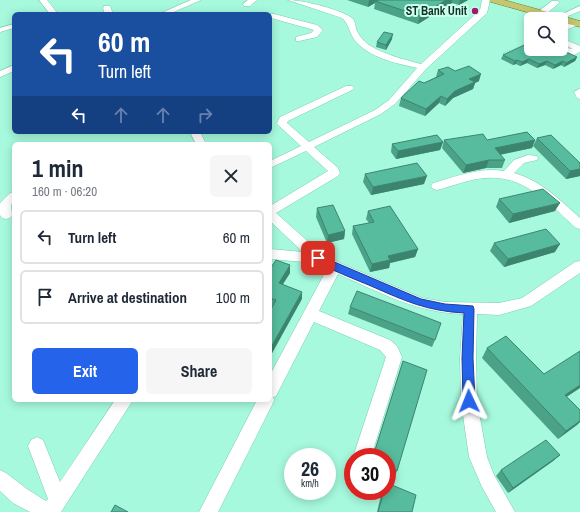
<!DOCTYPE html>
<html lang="en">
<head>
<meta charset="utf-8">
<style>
  body { margin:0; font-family:"Archivo Narrow",sans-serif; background:#f6f6f7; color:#1f2937; height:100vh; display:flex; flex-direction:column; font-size:15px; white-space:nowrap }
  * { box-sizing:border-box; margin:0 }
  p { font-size:13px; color:#747a83 }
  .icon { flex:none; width:22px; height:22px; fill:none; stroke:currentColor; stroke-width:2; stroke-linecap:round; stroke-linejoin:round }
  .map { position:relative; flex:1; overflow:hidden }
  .drawer { position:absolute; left:12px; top:142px; width:260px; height:260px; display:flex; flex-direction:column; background:#fff; border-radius:6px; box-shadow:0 2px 10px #0003 }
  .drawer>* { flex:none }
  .guide { position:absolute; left:12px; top:12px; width:260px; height:122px; border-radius:6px; box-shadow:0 2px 10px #0003; background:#1a4fa0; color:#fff; overflow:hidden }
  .controls { position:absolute; left:524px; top:12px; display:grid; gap:8px }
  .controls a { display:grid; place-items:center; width:44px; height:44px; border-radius:6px; background:#fff; box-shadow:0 2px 10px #0003; font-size:20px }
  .speed { position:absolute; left:284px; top:448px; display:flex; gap:8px; font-size:20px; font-weight:700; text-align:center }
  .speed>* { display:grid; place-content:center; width:52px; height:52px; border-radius:50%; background:#fff; box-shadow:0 2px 10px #0003; line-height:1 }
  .speed small { font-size:10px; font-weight:400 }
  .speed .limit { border:6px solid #d22; background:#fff; color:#111 }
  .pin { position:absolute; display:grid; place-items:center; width:34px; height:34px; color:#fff; margin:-17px; border-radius:8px; box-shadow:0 2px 6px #0006 }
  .me { position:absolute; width:44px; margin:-22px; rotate:358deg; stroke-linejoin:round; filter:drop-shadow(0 0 3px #0008) }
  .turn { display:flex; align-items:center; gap:14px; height:84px; padding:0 20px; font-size:18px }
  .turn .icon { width:52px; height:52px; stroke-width:2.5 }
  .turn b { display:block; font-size:28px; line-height:34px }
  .lanes { display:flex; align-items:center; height:38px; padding:0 20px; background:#0003; justify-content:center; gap:20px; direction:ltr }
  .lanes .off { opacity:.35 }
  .round { display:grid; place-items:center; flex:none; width:42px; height:42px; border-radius:6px; background:#f6f6f7 }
  .headline { display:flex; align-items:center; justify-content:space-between; height:68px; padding:0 20px }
  h1 { font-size:24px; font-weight:700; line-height:30px }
  .primary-button { display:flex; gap:8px; margin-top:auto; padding:8px 20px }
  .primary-button a { flex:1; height:46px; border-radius:6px; background:#2563eb; color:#fff; font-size:16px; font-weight:700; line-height:46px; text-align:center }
  .primary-button a+a { background:#f6f6f7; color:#1f2937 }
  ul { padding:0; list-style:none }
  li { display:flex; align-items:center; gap:12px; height:54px; margin:0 8px 6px; padding:0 12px; border:2px solid #e0e1e3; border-radius:6px }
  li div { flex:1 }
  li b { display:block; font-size:15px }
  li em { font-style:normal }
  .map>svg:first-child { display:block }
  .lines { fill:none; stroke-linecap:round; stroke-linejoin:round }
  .minor-casing { stroke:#7acdb2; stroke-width:1 }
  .major-casing { stroke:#6c7a19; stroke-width:1 }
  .path { stroke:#6aaa95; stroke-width:1; stroke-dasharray:0.5 2; stroke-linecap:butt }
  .minor { fill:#fff; fill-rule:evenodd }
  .major { fill:#c5c670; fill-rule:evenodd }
  .wall { fill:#4ba287 }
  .shaded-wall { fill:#3d846e }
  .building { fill:#57bc9d; stroke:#3d846e }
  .route { fill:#2563eb; stroke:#184099 }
  .poi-dot { fill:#a01a69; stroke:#cfffed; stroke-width:1.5 }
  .labels { text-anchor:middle; stroke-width:4; stroke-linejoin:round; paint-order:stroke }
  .far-poi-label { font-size:12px; font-weight:bold; fill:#103429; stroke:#cfffed; text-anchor:end }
</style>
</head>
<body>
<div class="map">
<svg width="580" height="512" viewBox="0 0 580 512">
  <rect width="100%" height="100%" fill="#a6f9dd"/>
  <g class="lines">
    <defs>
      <g id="minor">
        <path d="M39,0H47L58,14H50Z"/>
        <path d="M191,0H201L169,14H159Z"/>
        <path d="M248,0H257L250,6H244L243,4Z"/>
        <path d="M288,0C302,0 344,10 353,19C356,23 355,27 357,31C359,36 364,41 369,45C385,55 403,59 421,64L480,10L482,0H490L487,13L426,69L395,104L381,114L314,147L338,168L340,173L338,176L276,213L323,255L340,263L422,298L445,302L499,303L522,298L575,262L580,261V273L531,306L499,315L477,314L476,358L477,401L487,457L494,475L515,512H496L482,487L469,457L461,401L460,358L463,314C417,313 379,292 338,274L319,311L390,340L397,346L402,357L371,457H353L386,357L380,350L314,322L276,396L273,397L274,400L272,405L218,512H199L257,400H270V375L327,269L316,263L270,259V249L303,252L270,221V206L328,171L306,151L270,168V161L301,146L278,125L277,123L280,117L346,86H352L354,88L352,90L288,121L287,123L309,142L375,110L389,100L417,68C396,63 368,58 354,39C349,32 349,24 342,18Z"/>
        <path d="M552,1H558L559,3L545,15H539V11Z"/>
        <path d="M104,6H110L113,14H105L103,8Z"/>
        <path d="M580,6V11L561,19L554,18Z"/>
        <path d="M271,14H274L317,25L323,30L317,37L299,41H296V37L311,33L314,30L271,18Z"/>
        <path d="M574,21H580V24L561,32V27Z"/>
        <path d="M14,24V28L0,32V28Z"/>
        <path d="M561,38L580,46V52L572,56L557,51L556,49H561V47L573,49L561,43Z"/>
        <path d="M14,65V71L0,77V71Z"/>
        <path d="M579,89H580V99L577,98L574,92Z"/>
        <path d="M190,132H200L206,144H196Z"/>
        <path d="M528,155L537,156L538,158L537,160L524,163L514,173C540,180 560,200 580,218V229L576,228C550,204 523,174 485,178C469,179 453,186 437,190L433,189L431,186L433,183C455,177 480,167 504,171L514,160Z"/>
        <path d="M14,192V202L11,205L12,215L10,218L6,219L2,218L0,215V203L10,193Z"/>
        <path d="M115,400H133L61,512H30L13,503L0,491V470L6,473L27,489L46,501L48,499L28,446L31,440L37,437L43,440L60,482Z"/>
      </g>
      <path id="major" d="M489,0H504L580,21V27L561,22V19H551L491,2Z"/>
    </defs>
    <use href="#minor" class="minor-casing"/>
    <use href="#major" class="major-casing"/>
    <path class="path" d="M506,54L503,53L524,45"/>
    <use href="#minor" class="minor"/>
    <use href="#major" class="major"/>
  </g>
  <g class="wall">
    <path d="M347,0H468L459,5L452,3L418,24L374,9L375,3L368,7Z"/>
    <path d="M392,39L386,50L376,47L377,42Z"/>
    <path d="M503,55L577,57L575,61L564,67L561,65L553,69L545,65L537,68L527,63L520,66L516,64L513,65L501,59Z"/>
    <path d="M438,70L455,71L479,81L475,83L473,89L453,98L445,106L439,103L425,116L399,106L401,98L424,83L436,77Z"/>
    <path d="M537,138L580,163V176L566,179L533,146Z"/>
    <path d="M444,140H535L532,148L500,155L505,160L502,168H486L463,173L442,148Z"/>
    <path d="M443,142L440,150L396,159L391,152L392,144Z"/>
    <path d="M365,174L424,184L371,195L363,182Z"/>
    <path d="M499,199L555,211L509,223L496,207Z"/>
    <path d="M317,208L345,231L344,239L327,243L316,217Z"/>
    <path d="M368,211L418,249L415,257L390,263L389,268L370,272L352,234L353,226L369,223L366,219Z"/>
    <path d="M494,243L555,252L504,267L490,251Z"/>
    <path d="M270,269L290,273L283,284L302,299L273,306L270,305Z"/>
    <path d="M350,307L435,340L432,347L348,314Z"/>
    <path d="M487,348L567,397L580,410V422L558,439L482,358Z"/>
    <path d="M403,361L397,471L394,478L387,475V457L375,450Z"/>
    <path d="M560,455L553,461L508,493L496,476L501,470Z"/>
    <path d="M382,491H387L412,512H377Z"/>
  </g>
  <g class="shaded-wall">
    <path d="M369,0H379L375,1V3L368,7Z"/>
    <path d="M446,0H452V3L418,24L420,16Z"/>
    <path d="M460,0H468L459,5Z"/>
    <path d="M393,34L392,39L386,50V45Z"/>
    <path d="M577,57L575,61L564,67L566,63Z"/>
    <path d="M529,59L527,63L520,66L522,62Z"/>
    <path d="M517,60L516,64L513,65L515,61Z"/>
    <path d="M547,61L545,65L537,68L539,64Z"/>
    <path d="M563,61L561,65L553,69L555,65Z"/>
    <path d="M481,74L479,81L475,83L473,89L453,98L445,106L447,99L455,91L469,79Z"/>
    <path d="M441,96L439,103L425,116L426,109Z"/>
    <path d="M535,140L532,148L492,156L495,148Z"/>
    <path d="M443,142L440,150L396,159L398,151Z"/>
    <path d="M489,160L486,168L463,173L466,165Z"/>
    <path d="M580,169V176L566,179L570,171Z"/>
    <path d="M427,176L424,184L371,195L373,187Z"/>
    <path d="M560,203L555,211L509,223L513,214Z"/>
    <path d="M345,231L344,239L327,243L328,235Z"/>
    <path d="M560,244L555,252L504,267L508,259Z"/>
    <path d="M418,249L415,257L390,263L389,268L370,272L372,264L388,256Z"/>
    <path d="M290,265V273L279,290V283Z"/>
    <path d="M302,292V299L270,357V349Z"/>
    <path d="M580,385V388L556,404L565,395Z"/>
    <path d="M580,421V422L577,425L558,439L566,431Z"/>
    <path d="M560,455L553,461L508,493L513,488Z"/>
  </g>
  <g class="building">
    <path d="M379,0H446L420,16L375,1Z"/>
    <path d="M384,32L393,34L386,45L377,42Z"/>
    <path d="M531,42V49H560L577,57L566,63L563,61L555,65L547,61L539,64L529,59L522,62L517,60L515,61L503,55Z"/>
    <path d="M469,66L481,74L469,79L475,82L455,91L447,99L441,96L426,109L401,98L419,81L424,83L444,74L438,70L448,67L455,71Z"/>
    <path d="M527,132L535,140L495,148L505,160H489L466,165L444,140L483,134L487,140Z"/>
    <path d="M437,135L443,142L398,151L392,144Z"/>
    <path d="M551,135L580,163V169L570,171L537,138Z"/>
    <path d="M417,163L427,176L373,187L365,174Z"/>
    <path d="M543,189L560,203L513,214L499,199Z"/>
    <path d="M333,205L345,231L328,235L317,208Z"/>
    <path d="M390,206L418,249L388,256L390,260L372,264L353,226L374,222L368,211Z"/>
    <path d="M546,229L560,244L508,259L494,243Z"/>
    <path d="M276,260L290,265L279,283L302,292L270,349V311L276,300L270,298V269Z"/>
    <path d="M357,291L441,323L435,340L350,307Z"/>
    <path d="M506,336L544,374L580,351V385L565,395L580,410V421L566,431L487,348Z"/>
    <path d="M403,361L427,370L397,471L387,467V457H371L373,451L375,450Z"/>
    <path d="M546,440L560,455L513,488L501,470Z"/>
    <path d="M387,483L416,495L412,512H378L384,491H387Z"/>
    <path d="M115,505L128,512H111Z"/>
  </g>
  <path class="route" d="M318,255L421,299L445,304L473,306L474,309L473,358L475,401L473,405L469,407L465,405L463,401L462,358L464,313C427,311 405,301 371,286C352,278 333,271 315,261L314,258Z"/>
  <circle class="poi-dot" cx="475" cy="11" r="4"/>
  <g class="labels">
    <g class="far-poi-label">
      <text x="467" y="15">ST Bank Unit</text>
    </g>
  </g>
</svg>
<div class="controls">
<a><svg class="icon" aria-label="search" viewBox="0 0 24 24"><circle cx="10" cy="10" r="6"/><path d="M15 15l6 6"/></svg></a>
</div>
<div class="speed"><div>26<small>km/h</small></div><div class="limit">30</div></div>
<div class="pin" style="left:318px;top:258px;background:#d93025"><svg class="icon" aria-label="arrive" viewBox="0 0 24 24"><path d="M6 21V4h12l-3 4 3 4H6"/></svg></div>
<svg class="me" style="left:469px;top:401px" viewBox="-20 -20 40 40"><path d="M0-17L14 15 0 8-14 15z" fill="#2563eb" stroke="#fff" stroke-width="4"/></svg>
<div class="guide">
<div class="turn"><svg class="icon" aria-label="left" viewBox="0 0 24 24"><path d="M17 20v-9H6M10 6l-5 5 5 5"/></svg><div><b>60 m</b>Turn left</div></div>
<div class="lanes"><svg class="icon" aria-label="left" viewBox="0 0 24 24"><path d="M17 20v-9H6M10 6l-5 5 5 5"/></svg><svg class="icon off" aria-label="ahead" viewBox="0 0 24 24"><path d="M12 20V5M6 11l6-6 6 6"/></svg><svg class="icon off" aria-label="ahead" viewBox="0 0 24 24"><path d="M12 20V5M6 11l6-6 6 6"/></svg><svg class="icon off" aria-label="right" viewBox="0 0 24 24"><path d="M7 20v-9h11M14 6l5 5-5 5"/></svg></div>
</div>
<section class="drawer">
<div class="headline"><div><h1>1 min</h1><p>160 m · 06:20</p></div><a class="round"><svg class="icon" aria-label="close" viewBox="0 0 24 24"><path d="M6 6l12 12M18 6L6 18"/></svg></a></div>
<ul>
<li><svg class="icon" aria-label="left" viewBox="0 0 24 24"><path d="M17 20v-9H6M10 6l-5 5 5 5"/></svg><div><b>Turn left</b></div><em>60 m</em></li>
<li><svg class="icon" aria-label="arrive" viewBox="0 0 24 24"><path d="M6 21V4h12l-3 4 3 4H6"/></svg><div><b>Arrive at destination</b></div><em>100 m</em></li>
</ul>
<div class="primary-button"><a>Exit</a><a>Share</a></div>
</section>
</div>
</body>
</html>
